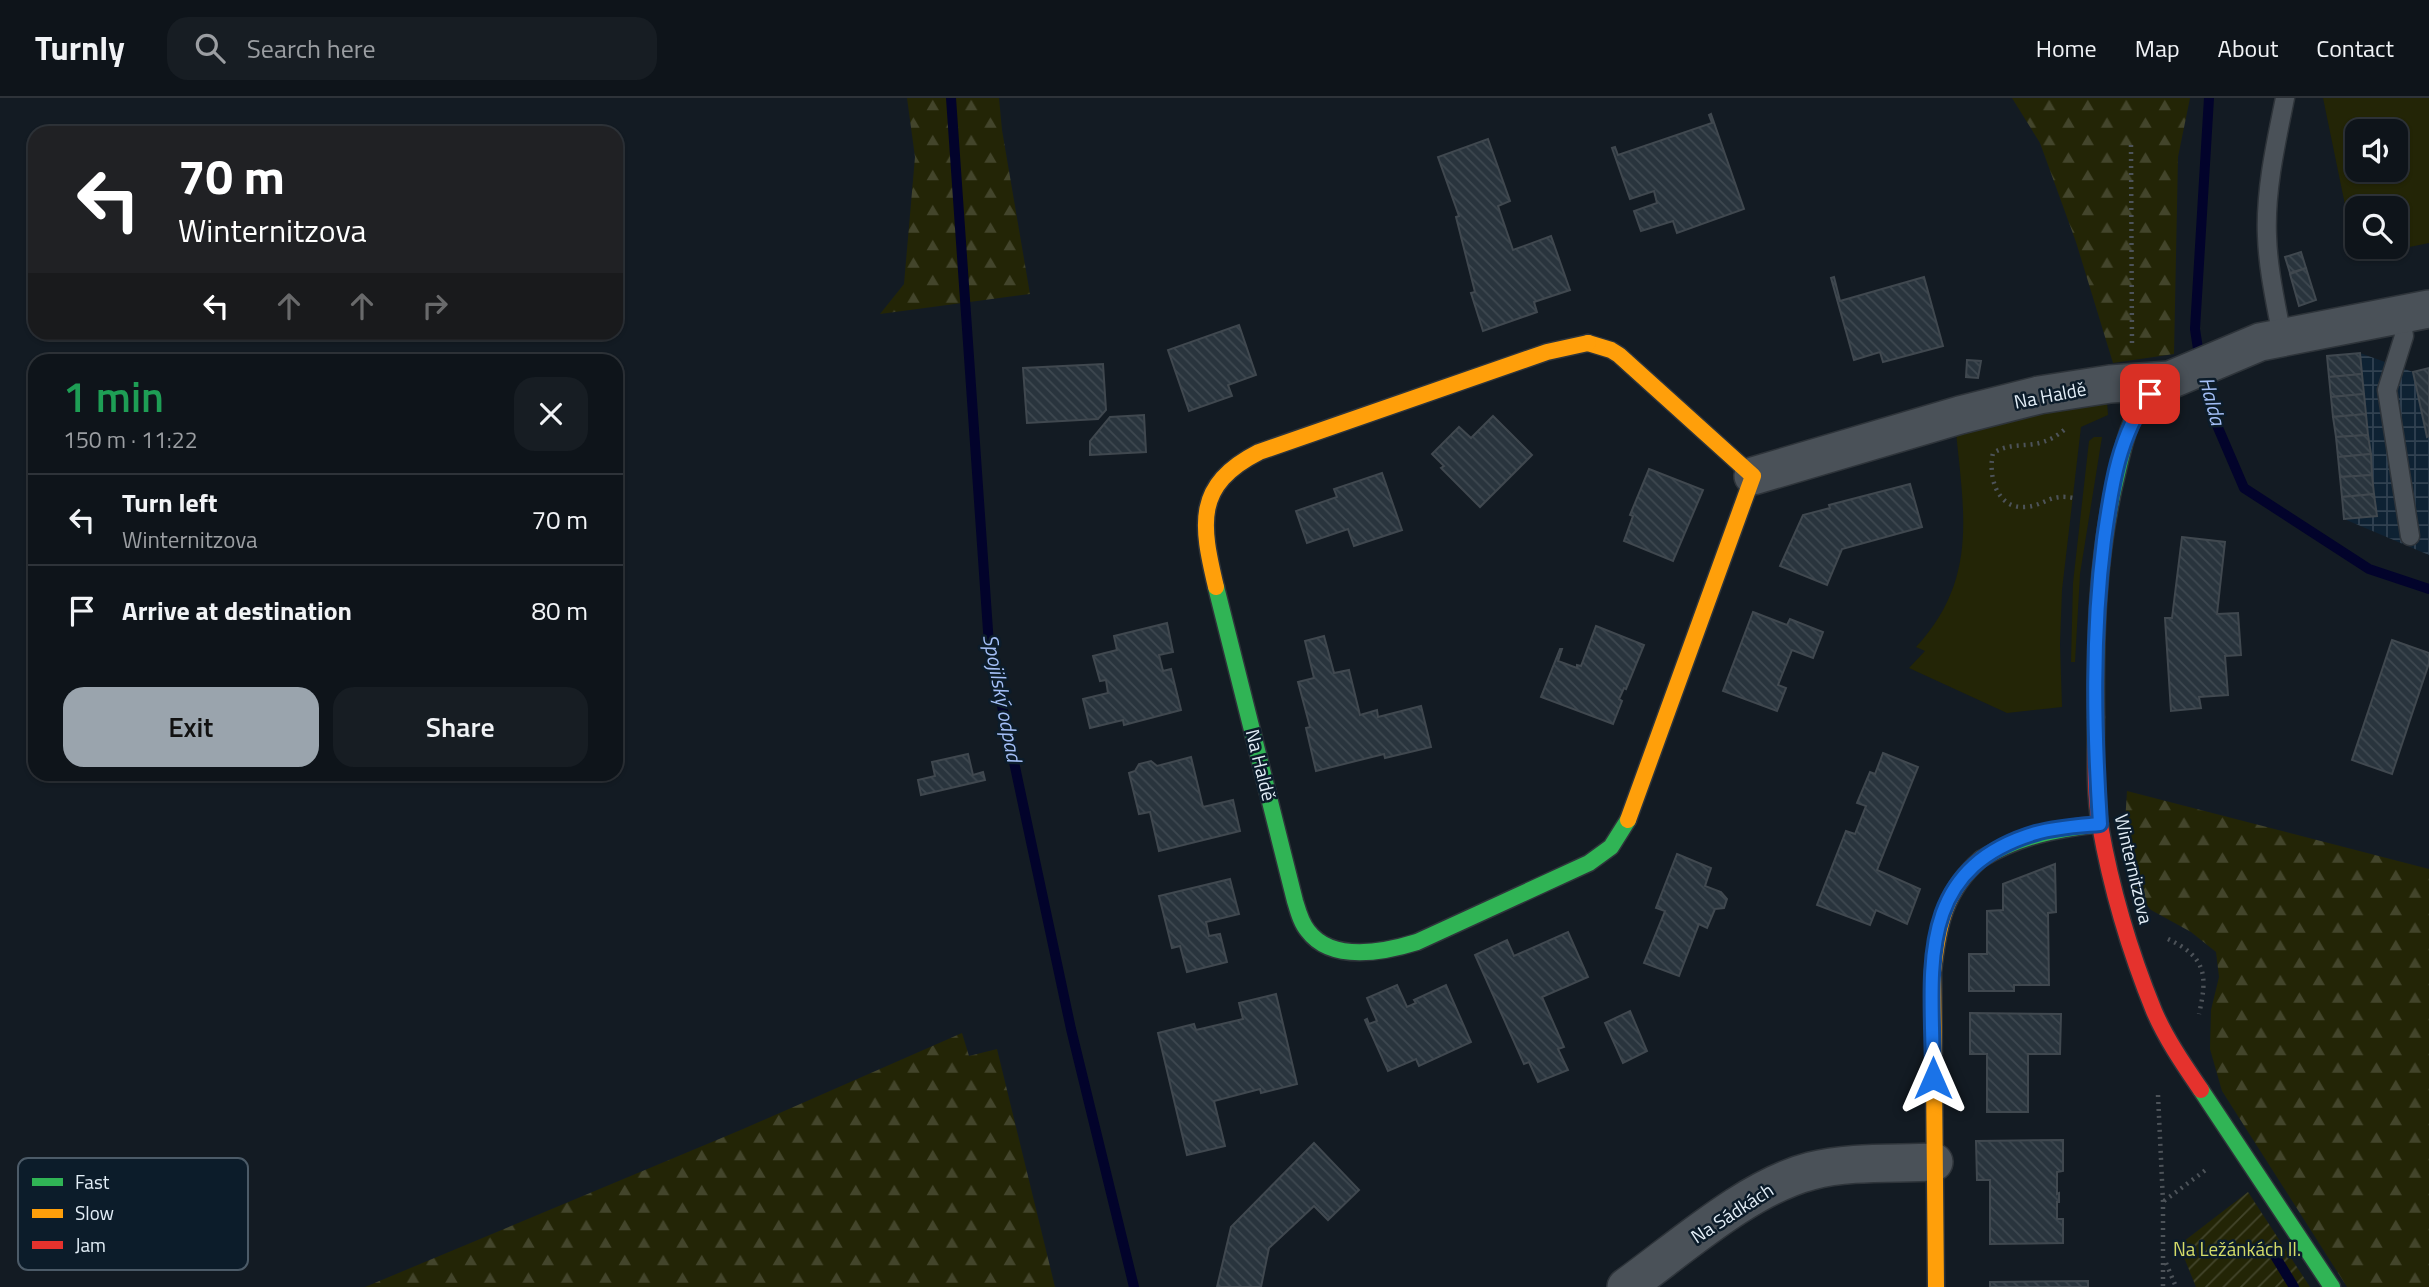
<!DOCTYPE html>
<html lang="en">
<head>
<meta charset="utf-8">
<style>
  body { margin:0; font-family:"Titillium Web",sans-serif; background:#171d23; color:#f1f3f6; height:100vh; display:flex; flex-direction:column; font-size:26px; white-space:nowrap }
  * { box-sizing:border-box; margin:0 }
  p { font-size:23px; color:#9b9ea2 }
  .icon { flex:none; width:38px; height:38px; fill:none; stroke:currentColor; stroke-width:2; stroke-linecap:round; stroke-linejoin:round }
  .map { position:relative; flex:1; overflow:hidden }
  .panel { position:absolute; left:28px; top:256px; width:595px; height:427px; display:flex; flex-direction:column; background:#0e141a; border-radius:21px; box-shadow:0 2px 5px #0004,0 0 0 2px #2e3339 }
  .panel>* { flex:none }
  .guide { position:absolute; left:28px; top:28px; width:595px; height:214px; border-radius:21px; box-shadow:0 2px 5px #0004,0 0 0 2px #2e3339; background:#202124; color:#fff; overflow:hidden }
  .controls { position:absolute; left:2345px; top:21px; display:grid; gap:14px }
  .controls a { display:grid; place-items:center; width:63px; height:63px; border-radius:14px; background:#0e141a; box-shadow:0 2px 5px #0004,0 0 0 2px #2e3339; font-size:35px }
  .pin { position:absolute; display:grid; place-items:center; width:60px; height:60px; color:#fff; margin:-30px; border-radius:14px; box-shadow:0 4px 10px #0006 }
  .me { position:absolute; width:77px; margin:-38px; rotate:0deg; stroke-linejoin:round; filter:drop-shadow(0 0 5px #0008) }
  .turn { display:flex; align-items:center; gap:24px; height:147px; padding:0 35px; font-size:32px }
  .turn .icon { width:91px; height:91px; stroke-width:2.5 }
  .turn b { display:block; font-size:49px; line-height:60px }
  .lanes { display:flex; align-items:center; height:66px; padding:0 35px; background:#0003; justify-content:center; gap:35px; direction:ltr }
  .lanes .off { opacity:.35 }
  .round { display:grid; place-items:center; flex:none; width:74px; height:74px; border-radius:21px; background:#171d23 }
  .head { display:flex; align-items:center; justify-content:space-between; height:119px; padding:0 35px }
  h1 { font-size:42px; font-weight:600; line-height:52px; color:#1e9e55 }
  .action { display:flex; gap:14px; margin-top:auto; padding:14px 35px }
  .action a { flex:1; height:80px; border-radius:21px; background:#9aa4ad; color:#111; font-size:28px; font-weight:600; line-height:80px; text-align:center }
  .action a+a { background:#171d23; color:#f1f3f6 }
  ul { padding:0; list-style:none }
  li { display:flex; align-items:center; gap:21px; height:91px; padding:0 35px; border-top:2px solid #2e3339 }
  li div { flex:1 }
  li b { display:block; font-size:26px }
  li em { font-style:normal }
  header { display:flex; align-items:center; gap:42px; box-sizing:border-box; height:98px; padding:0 35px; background:#0e141a; border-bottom:2px solid #2e3339 }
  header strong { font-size:33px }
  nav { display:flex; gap:38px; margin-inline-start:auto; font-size:24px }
  .search { width:490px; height:63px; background:#171d23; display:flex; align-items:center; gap:18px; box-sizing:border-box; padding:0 24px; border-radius:21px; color:#9b9ea2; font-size:26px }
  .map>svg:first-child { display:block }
  .industrial { fill:url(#industrial-grid) }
  .green { fill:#232506; fill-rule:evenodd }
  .forest { fill:url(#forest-firs) }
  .garden { fill:url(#garden-furrows) }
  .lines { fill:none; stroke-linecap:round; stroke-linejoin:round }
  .stream { stroke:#02032b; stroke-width:10 }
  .building { fill:url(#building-back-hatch); stroke:#40484f; stroke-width:2 }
  .lane-casing { stroke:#2e343a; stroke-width:21 }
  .street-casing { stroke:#2e343a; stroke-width:40 }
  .fast-casing { stroke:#2e343a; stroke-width:19 }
  .slow-casing { stroke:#2e343a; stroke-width:19 }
  .jam-casing { stroke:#2e343a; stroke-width:19 }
  .path { stroke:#4d5359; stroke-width:4.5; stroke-dasharray:2 5; stroke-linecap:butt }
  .lane { stroke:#4a5158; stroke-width:18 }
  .street { stroke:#4a5158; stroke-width:37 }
  .fast { stroke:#30b455; stroke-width:16 }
  .slow { stroke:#ff9f0a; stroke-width:16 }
  .jam { stroke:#e5322d; stroke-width:16 }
  .route-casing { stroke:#114b97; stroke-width:18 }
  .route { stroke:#1a73e8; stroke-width:12 }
  .labels { text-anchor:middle; stroke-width:5; stroke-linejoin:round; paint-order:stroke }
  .street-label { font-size:19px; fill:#e3eef7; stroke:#0c1c2a }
  .park-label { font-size:19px; fill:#d5dc68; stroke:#0c1c2a }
  .water-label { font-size:21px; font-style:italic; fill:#a4bff7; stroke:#0c1c2a }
  .key { fill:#0c1c2a; stroke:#4c5b68; stroke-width:2 }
  .key-label { font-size:19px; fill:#e3eef7 }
</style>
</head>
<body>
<header>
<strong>Turnly</strong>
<div class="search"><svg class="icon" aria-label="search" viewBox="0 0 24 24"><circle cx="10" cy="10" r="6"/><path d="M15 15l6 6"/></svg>Search here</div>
<nav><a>Home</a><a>Map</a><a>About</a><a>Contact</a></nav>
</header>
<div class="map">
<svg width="2429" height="1189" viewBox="0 0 2429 1189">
  <defs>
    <pattern id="industrial-grid" width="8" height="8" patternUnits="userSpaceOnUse" patternTransform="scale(1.75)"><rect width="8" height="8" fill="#0e2233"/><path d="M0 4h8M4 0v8" fill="none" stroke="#314251"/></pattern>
    <pattern id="forest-firs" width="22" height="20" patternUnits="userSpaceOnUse" patternTransform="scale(1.75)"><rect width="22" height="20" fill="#232506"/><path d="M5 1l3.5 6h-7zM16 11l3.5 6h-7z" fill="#43452b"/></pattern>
    <pattern id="garden-furrows" width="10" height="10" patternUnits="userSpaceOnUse" patternTransform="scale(1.75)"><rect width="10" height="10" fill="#232506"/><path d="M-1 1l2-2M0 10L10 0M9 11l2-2" fill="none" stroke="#43452b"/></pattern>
    <pattern id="building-back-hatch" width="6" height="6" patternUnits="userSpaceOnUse" patternTransform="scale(1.75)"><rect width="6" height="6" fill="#29343d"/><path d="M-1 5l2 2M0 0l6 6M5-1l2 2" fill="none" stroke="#3e4850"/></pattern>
  </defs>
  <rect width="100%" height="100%" fill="#131b23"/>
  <path class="industrial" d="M2360,255L2413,274L2427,338H2429V457L2344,421L2327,258Z"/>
  <g class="green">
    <path d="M2323,0H2429V145L2356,160ZM2357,33H2396V72H2357ZM2357,110H2396V149H2357Z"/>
    <path d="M2107,303L2108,317L2081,329L2062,492L2060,546L2062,609L2007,615L1909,570L1925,553L1916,549C1978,482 1964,416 1956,334L2002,321Z"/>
    <path d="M2094,339H2102L2080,476L2075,564H2071L2073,485L2089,343Z"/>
  </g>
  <g class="forest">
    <path d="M907,0H999L1002,32L1030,196L880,216L904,186L915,59Z"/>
    <path d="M2012,0H2190L2178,59L2174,256L2113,265L2076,144L2040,45Z"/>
    <path d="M2127,693L2429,771V1189H2347L2222,993L2210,951L2211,912L2219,879L2216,854L2191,834L2151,812L2132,790L2123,757Z"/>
    <path d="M962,935L969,958L997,951L1055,1189H365L743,1031Z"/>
  </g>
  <path class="garden" d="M2248,1094L2310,1189H2196L2179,1147Z"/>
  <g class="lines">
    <g class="stream">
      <path d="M951,0L989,547L1071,931L1134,1189"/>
      <path d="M2209,0L2195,231L2203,284L2213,318L2244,390L2369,471L2429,491"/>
      <path d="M2272,1153L2294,1189"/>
    </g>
  </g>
  <g class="building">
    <path d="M1711,16L1744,111L1677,135L1673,123L1641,133L1634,113L1657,105L1654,93L1630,101L1612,50L1615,49L1618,57L1712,25L1709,17Z"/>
    <path d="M1488,41L1510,103L1498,108L1513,152L1551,138L1570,192L1534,204L1537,214L1483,233L1471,195L1475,194L1456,119L1459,118L1438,59Z"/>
    <path d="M2301,154L2306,170L2290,175L2285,159Z"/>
    <path d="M2306,170L2316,202L2299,208L2290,176Z"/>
    <path d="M1834,179L1840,203L1924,179L1943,248L1883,264L1880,254L1854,262L1831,180Z"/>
    <path d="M1239,227L1256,277L1228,287L1232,298L1189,313L1168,252Z"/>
    <path d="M2360,255L2362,276L2329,279L2327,258Z"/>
    <path d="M1967,262L1981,263L1978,280L1966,279Z"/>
    <path d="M1103,266L1106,312L1098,321L1027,325L1023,270Z"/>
    <path d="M2429,270V338L2427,339L2413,274Z"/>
    <path d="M2362,276L2364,296L2331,299L2329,279Z"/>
    <path d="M2364,296L2366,316L2333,319L2331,299Z"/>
    <path d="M2366,316L2368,337L2336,339L2333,319Z"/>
    <path d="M1144,317L1146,354L1090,357V343L1110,319Z"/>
    <path d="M1493,318L1532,357L1480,409L1441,370L1444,368L1432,356L1459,329L1471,340Z"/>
    <path d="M2368,337L2371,356L2338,359L2336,339Z"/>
    <path d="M2371,356L2372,377L2340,379L2338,359Z"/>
    <path d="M1649,371L1703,392L1673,463L1624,443L1633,418L1630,417Z"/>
    <path d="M1382,375L1402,432L1354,448L1348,431L1307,445L1296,413L1337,399L1334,391Z"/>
    <path d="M2372,377L2374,396L2342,399L2340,379Z"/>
    <path d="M1910,386L1922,429L1842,451L1827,487L1780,468L1803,417L1830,410L1829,407Z"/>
    <path d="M2374,396L2377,418L2344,421L2342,399Z"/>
    <path d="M2182,439L2225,444L2217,516L2238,515L2241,557L2225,558L2228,597L2199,599L2201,610L2171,613L2165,520H2172Z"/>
    <path d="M1753,514L1787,527L1790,521L1823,534L1813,560L1792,552L1778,587L1786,590L1777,613L1723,593Z"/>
    <path d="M1167,525L1173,554L1159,557L1163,573L1171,571L1181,612L1124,627L1123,622L1090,630L1083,601L1108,595L1106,582L1100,583L1093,558L1117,552L1114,538Z"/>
    <path d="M1596,528L1644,547L1626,591L1624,590L1619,601L1622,603L1613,626L1541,599L1560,551H1562L1558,563L1577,570V567L1581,568Z"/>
    <path d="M1324,538L1334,575L1349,572L1360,617L1377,612L1378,619L1421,608L1431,649L1385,660L1384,656L1316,673L1306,630L1310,629L1298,584L1314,580L1305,543Z"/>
    <path d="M2392,542L2429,555V565L2392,676L2352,662Z"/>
    <path d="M1883,655L1918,669L1877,772L1920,791L1907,826L1876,812L1870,827L1817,807L1846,733L1855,736L1866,708L1857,705L1870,674L1875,676Z"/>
    <path d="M968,656L973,677L983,674L985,682L921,697L918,682L935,678L932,664Z"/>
    <path d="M1191,659L1203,709L1233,702L1240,733L1159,753L1150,714L1139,716L1129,675L1135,673L1139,666L1151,663L1157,668Z"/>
    <path d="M1677,756L1711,770L1705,788L1721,794L1727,801L1724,810L1715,811L1707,830L1699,826L1679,878L1644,865L1665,813L1656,810Z"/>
    <path d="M2055,766L2056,814L2048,815L2049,887H2014V893H1969V856H1987V813L2003,812V786Z"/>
    <path d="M1230,781L1239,816L1206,824L1209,838L1220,836L1227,864L1187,874L1180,848L1172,850L1159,798Z"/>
    <path d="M1568,834L1588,879L1542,899L1564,949L1558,951L1568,972L1538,984L1529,964L1524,966L1475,857L1507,842L1514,858Z"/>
    <path d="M1397,887L1407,909L1416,905L1414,902L1446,887L1471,944L1419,968L1416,961L1388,973L1365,922L1367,921L1369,926L1377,923L1367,900Z"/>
    <path d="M1276,896L1297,986L1261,995L1260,991L1214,1003L1225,1048L1187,1057L1158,935L1194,926L1196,932L1243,921L1239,905Z"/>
    <path d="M1630,913L1647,953L1623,965L1605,925Z"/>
    <path d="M1970,915L2061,916L2060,956H2028V1014H1987V956H1970Z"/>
    <path d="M2063,1042V1073L2057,1074V1096L2059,1095V1104H2057V1121H2063V1145L1990,1146V1082H1977L1976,1043Z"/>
    <path d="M1314,1045L1359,1092L1328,1122L1314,1108L1269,1150L1261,1189H1217L1231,1129Z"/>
    <path d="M2088,1183V1189H1990V1184Z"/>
  </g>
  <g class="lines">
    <defs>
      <g id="lane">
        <path d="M2401,217L2404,238L2387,292L2410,438"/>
        <path d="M2282,239C2276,206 2268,172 2267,138C2265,93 2276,44 2285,0"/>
      </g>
      <g id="street">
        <path d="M1753,378L1960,317L2039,297L2110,286L2170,282L2260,244L2429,211"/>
        <path d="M1626,1189C1679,1151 1748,1089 1811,1073C1850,1063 1893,1066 1934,1064"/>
      </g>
      <g id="fast">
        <path d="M1216,489L1295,803C1298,813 1301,825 1308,833C1332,865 1385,854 1417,844L1589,765L1611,749L1628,722"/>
        <path d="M2096,619C2095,537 2097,456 2117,376C2122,355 2126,334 2136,315C2144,300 2156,291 2170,282"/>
        <path d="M1981,761C2019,738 2057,731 2100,726"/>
        <path d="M2201,992L2332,1189"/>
      </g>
      <g id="slow">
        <path d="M1588,245L1611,252L1619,257L1753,378L1628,722"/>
        <path d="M1216,489C1201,426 1194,387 1259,354L1547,254L1588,245"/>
        <path d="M1936,1189L1933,874C1938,828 1944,793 1981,761"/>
      </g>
      <path id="jam" d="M2096,619C2096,655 2094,692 2100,727C2111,790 2130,854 2154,913C2166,941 2184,967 2201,992"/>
    </defs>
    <use href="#lane" class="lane-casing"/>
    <use href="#street" class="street-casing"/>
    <use href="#fast" class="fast-casing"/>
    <use href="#slow" class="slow-casing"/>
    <use href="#jam" class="jam-casing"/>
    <g class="path">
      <path d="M2131,47L2132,249"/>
      <path d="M2064,332C2035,356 2018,340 1993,355C1988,377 1996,411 2025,409C2045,408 2049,395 2074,400"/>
      <path d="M2168,841C2206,859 2208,877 2199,916"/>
      <path d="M2158,997L2163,1104V1189"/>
      <path d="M2164,1103L2207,1071"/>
      <path d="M2166,1165L2176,1189"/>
    </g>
    <use href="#lane" class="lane"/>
    <use href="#street" class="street"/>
    <use href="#fast" class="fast"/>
    <use href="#slow" class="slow"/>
    <use href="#jam" class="jam"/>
  </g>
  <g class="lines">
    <defs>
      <path id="route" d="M1933,980C1933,876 1911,772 2036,735C2057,729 2078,728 2100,726C2094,631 2092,537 2104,442C2111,392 2118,337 2150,296"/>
    </defs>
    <use href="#route" class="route-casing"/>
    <use href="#route" class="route"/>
  </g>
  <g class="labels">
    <g class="street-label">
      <text transform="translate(2050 297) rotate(-11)" y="7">Na Haldě</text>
      <text transform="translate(1261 667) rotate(76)" y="7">Na Haldě</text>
      <text transform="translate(2134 771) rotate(77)" y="7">Winternitzova</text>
      <text transform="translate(1732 1115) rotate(-33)" y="7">Na Sádkách</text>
    </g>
    <g class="park-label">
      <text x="2237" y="1158">Na Ležánkách II.</text>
    </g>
    <g class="water-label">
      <text transform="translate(2212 303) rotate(75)" y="7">Halda</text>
      <text transform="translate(1002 600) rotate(79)" y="7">Spojilský odpad</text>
    </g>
  </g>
  <rect x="18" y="1060" width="230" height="112" rx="10" class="key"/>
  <rect x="32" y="1080" width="31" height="8" fill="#30b455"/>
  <rect x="32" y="1111" width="31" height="9" fill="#ff9f0a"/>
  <rect x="32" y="1143" width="31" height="8" fill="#e5322d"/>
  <g class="key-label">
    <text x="75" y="1091">Fast</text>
    <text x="75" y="1122">Slow</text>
    <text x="75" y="1154">Jam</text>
  </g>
</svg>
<div class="controls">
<a><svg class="icon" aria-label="sound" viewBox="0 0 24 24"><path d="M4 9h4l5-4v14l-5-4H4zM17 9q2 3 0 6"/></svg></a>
<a><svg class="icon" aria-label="search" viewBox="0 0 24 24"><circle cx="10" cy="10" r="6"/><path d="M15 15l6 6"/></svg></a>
</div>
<div class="pin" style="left:2150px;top:296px;background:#d93025"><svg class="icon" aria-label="arrive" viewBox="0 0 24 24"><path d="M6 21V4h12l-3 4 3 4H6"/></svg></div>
<svg class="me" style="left:1933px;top:980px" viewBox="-20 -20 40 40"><path d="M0-17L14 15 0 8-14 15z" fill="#1a73e8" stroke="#fff" stroke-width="4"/></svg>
<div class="guide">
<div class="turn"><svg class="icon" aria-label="left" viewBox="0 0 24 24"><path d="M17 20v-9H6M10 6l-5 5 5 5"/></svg><div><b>70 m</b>Winternitzova</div></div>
<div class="lanes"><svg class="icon" aria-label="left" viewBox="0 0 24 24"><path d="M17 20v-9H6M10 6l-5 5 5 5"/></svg><svg class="icon off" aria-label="ahead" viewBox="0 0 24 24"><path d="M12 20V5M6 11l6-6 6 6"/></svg><svg class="icon off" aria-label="ahead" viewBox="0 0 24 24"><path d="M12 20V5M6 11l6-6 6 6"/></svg><svg class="icon off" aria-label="right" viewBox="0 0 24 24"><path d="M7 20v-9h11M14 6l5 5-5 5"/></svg></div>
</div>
<section class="panel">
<div class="head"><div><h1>1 min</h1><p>150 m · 11:22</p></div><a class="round"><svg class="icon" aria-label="close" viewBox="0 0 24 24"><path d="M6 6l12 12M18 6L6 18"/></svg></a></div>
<ul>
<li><svg class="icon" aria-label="left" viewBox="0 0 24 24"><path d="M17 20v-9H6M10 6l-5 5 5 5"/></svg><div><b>Turn left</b><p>Winternitzova</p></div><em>70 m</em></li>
<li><svg class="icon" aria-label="arrive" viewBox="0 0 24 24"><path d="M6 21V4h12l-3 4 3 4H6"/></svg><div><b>Arrive at destination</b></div><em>80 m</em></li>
</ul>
<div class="action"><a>Exit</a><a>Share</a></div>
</section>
</div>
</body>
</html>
